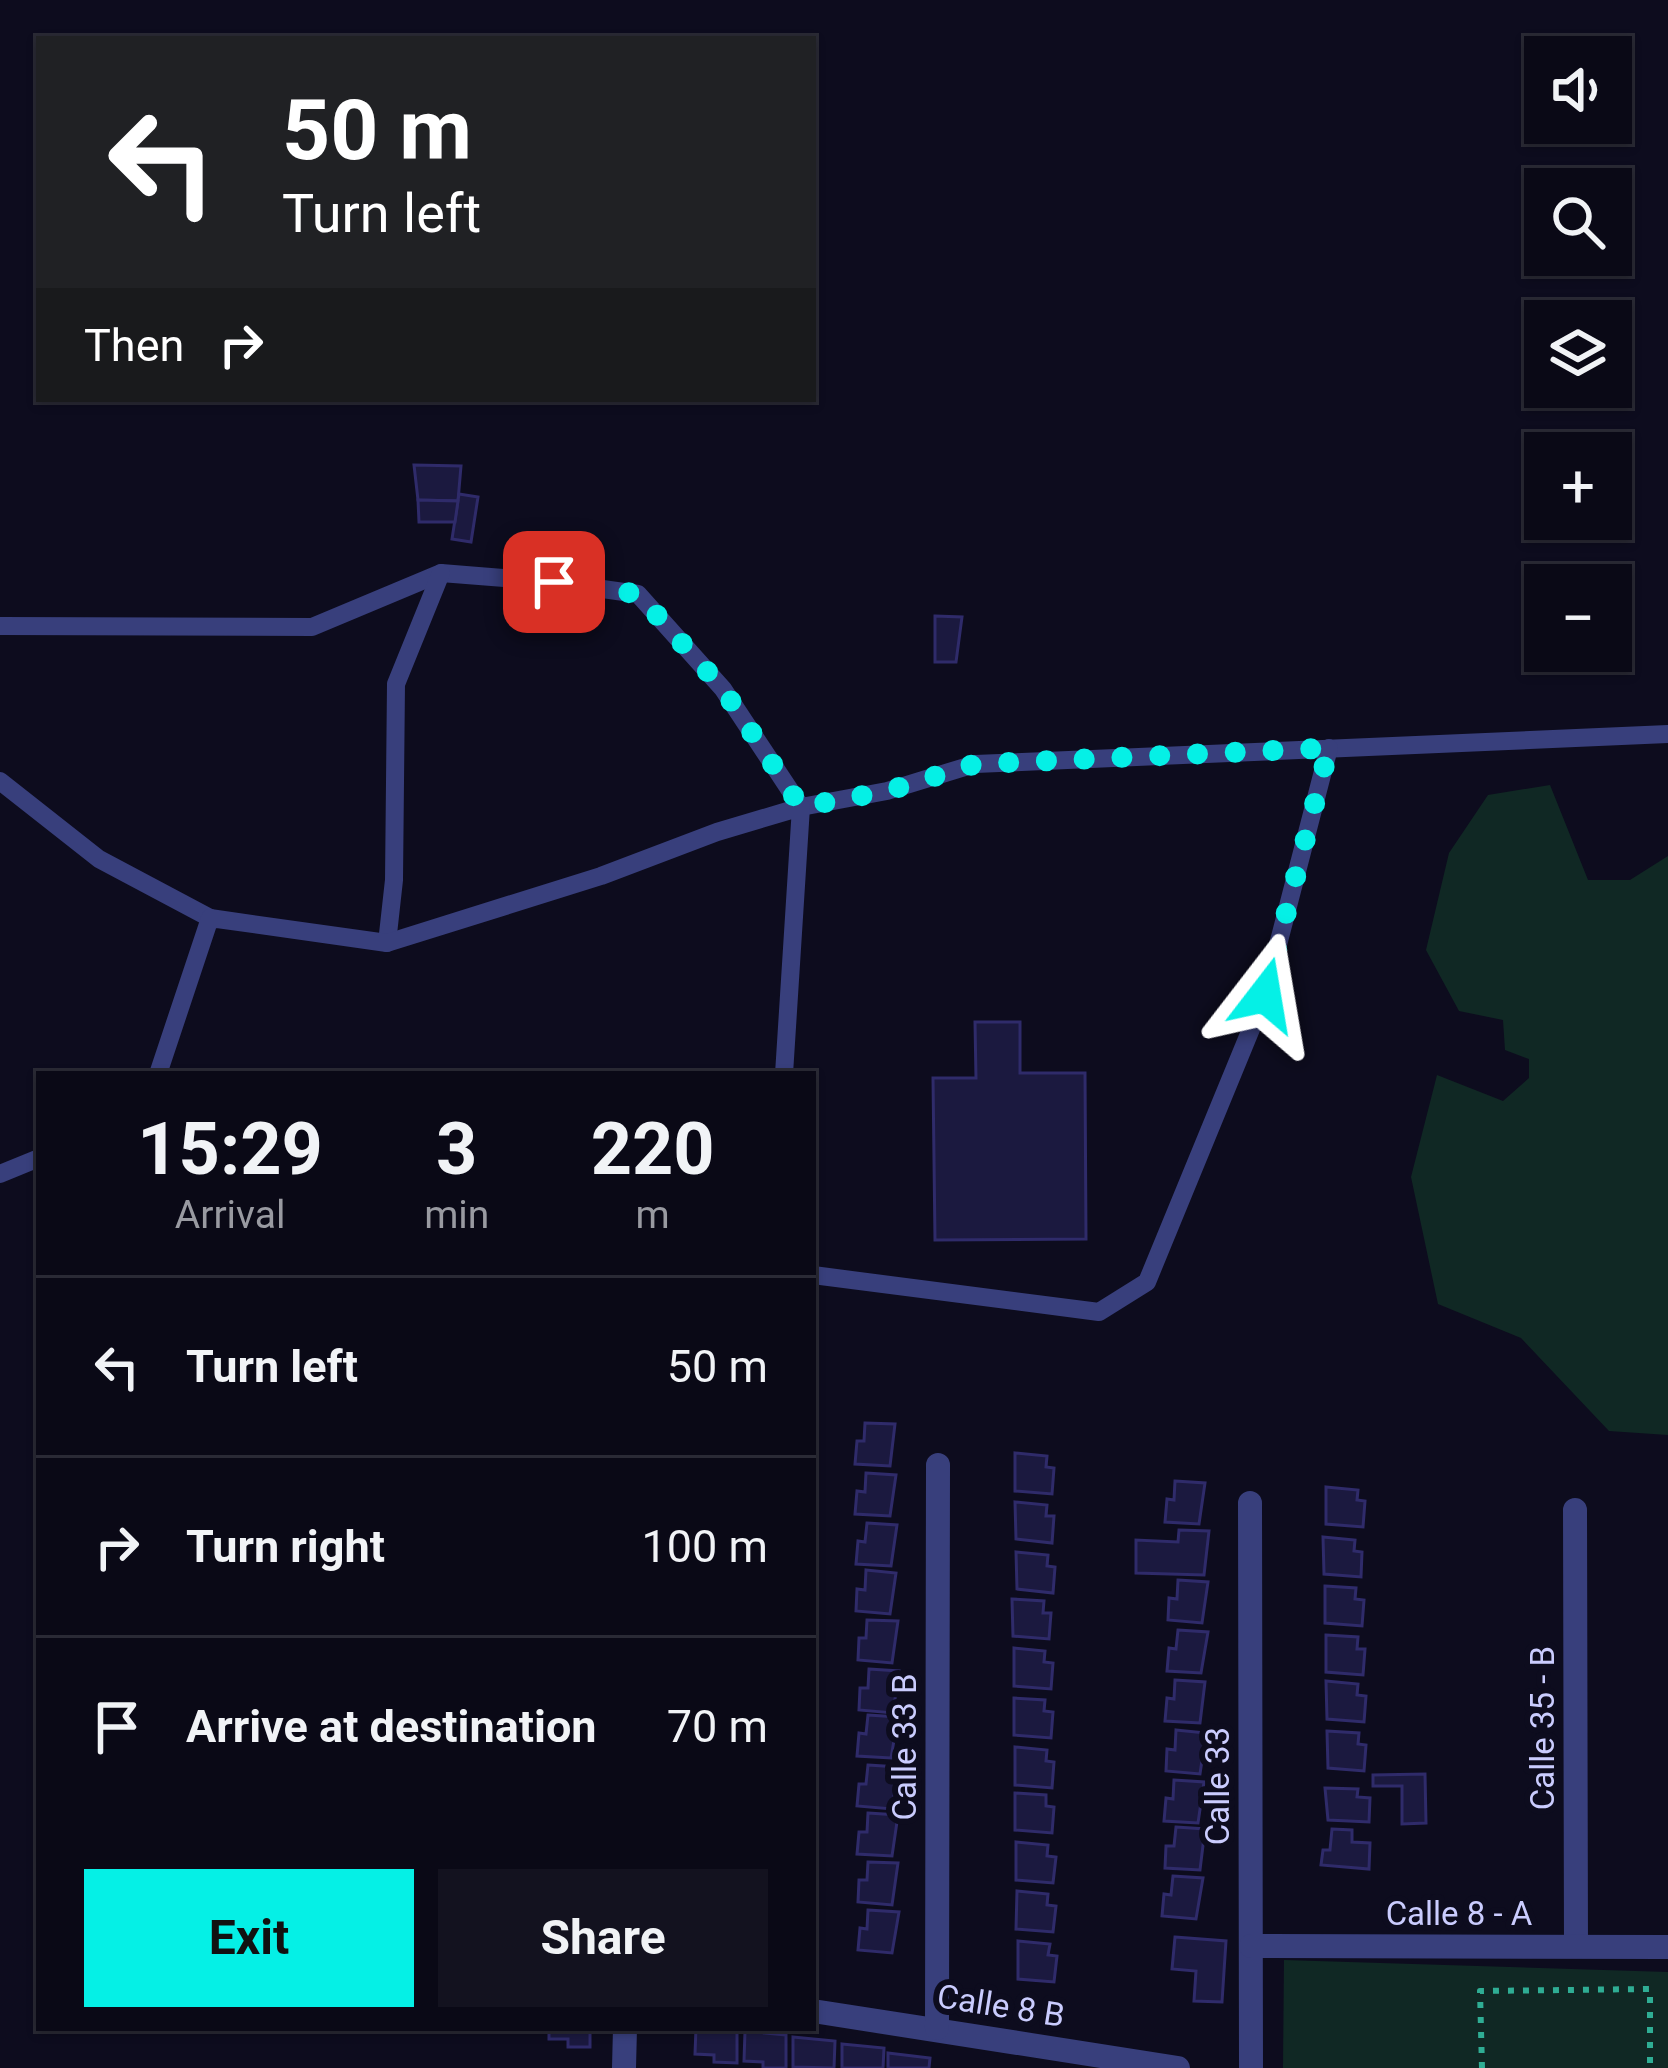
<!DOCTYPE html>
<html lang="en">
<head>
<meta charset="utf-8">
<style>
  body { margin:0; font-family:Roboto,sans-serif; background:#13121f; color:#f1f3f6; height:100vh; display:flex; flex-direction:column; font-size:45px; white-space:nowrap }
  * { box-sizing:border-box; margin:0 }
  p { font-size:39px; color:#999aa1 }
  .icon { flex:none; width:66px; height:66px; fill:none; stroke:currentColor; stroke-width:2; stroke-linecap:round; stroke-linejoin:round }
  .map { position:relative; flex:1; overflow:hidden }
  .details { position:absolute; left:36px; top:1071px; width:780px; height:960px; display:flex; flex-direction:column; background:#0a0916; border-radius:0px; box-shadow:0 3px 9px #0004,0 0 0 3px #2a2a35 }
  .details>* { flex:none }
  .banner { position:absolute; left:36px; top:36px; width:780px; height:366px; border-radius:0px; box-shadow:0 3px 9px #0004,0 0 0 3px #2a2a35; background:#202124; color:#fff; overflow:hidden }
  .buttons { position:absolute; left:1524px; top:36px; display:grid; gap:24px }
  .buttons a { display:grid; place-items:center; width:108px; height:108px; border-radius:0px; background:#0a0916; box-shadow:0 3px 9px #0004,0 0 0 3px #2a2a35; font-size:60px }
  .pin { position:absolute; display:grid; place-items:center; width:102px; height:102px; color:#fff; margin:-51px; border-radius:24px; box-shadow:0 6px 18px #0006 }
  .me { position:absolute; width:132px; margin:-66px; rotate:14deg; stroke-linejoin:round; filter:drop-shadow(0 0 9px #0008) }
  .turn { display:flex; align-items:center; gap:42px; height:252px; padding:0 48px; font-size:54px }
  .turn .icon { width:156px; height:156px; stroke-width:2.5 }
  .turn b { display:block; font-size:84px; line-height:102px }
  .then { display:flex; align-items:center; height:114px; padding:0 48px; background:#0003; gap:24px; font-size:45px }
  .eta { display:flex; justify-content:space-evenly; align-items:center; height:204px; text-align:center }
  .eta b { font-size:72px; font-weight:700; line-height:84px }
  .primary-button { display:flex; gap:24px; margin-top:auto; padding:24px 48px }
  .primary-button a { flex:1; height:138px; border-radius:0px; background:#05f0e6; color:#111; font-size:48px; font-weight:700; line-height:138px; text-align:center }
  .primary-button a+a { background:#13121f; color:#f1f3f6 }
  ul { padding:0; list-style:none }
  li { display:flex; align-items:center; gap:36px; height:180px; padding:0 48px; border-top:3px solid #2a2a35 }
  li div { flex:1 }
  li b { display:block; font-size:45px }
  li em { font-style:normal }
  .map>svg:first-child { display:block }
  .green { fill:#102824 }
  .building { fill:#1b193f; stroke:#2f2b6a; stroke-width:3 }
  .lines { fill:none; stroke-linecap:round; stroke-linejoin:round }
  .path { stroke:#2fad94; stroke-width:6; stroke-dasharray:6 9; stroke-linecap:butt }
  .service { stroke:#383f7c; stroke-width:18 }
  .minor { stroke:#383f7c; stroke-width:24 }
  .route { stroke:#05f0e6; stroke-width:21; stroke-dasharray:0 37.8 }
  .labels { text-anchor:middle; stroke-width:12; stroke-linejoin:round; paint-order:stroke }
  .street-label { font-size:33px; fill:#caccfe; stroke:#0d0c1e }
</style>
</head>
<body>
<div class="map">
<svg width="1668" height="2068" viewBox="0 0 1668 2068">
  <rect width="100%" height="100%" fill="#0d0c1e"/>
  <g class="green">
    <path d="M1550,785L1588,880H1630L1668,856V1435L1609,1431L1521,1338L1438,1304L1411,1177L1437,1075L1503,1101L1529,1078V1059L1505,1050L1503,1020L1459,1011L1426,950L1449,853L1488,795Z"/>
    <path d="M1284,1960L1668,1972V2068H1283Z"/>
  </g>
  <g class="building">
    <path d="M414,465L461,466L458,501L418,500Z"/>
    <path d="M459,494L478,497L471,542L452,539Z"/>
    <path d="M418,500L458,501L455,522H419Z"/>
    <path d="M935,616L962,617L956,662H935Z"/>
    <path d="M975,1022H1020V1073H1085L1086,1239L935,1240L933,1078H976Z"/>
    <path d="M865,1423L895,1424L890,1466L855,1464L857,1441H864Z"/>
    <path d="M1015,1453L1047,1456L1046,1467L1054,1468L1052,1494L1015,1491Z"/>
    <path d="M866,1473L896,1475L890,1516L855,1514L857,1491L865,1492Z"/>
    <path d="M1175,1481L1205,1483L1199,1524L1165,1522L1167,1499L1174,1500Z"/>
    <path d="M1326,1487L1358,1490L1357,1500L1365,1501L1363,1527L1326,1524Z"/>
    <path d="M1015,1502L1047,1505L1046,1516H1054L1052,1543L1016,1539Z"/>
    <path d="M867,1523L897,1525L891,1566L856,1564L858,1541L865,1542Z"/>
    <path d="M1179,1530L1209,1531L1204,1575L1136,1573V1540L1178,1542Z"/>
    <path d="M1323,1537L1355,1540L1354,1551L1362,1552L1361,1577L1324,1574Z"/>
    <path d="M1016,1552L1048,1555L1047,1566L1055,1567L1053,1593L1017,1589Z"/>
    <path d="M866,1570L896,1573L890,1614L856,1611L857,1589L865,1590Z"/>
    <path d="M1178,1580L1208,1582L1202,1623L1168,1620L1169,1598L1177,1599Z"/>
    <path d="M1325,1586L1356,1588L1355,1599L1364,1600L1362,1626L1325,1623Z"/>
    <path d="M1012,1599L1044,1601L1043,1613H1051L1049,1639L1013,1636Z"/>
    <path d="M867,1620L898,1621L892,1663L858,1660L859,1638H866Z"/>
    <path d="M1178,1630L1208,1632L1201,1673L1167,1671L1169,1648L1176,1649Z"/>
    <path d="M1326,1635L1358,1637L1357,1649H1365L1363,1675L1326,1672Z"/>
    <path d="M1014,1648L1045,1651L1044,1662L1053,1663L1051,1689L1014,1686Z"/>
    <path d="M869,1669L899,1671L893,1713L859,1710L860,1688H868Z"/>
    <path d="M1175,1680L1205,1682L1200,1723L1165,1721L1167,1698L1174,1699Z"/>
    <path d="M1326,1681L1358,1684L1357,1695L1366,1696L1364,1722L1327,1719Z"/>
    <path d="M1014,1698L1045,1700L1044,1711L1053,1712L1051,1738L1014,1735Z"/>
    <path d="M868,1715L898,1717L891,1758L857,1756L859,1733L866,1734Z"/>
    <path d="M1176,1730L1206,1733L1200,1774L1166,1771L1167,1749L1175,1750Z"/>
    <path d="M1327,1731L1359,1733L1358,1744L1366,1745L1364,1771L1328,1768Z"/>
    <path d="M1015,1747L1047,1750L1046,1761L1054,1762L1052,1788L1015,1785Z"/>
    <path d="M868,1765L898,1767L892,1809L857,1806L859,1784H866Z"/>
    <path d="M1425,1774L1426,1823L1402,1824V1786H1373V1775Z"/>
    <path d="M1174,1780L1204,1782L1198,1823L1164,1821L1166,1798L1173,1799Z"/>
    <path d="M1325,1788L1358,1789L1357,1797L1370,1798L1369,1822L1328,1820Z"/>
    <path d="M1015,1793L1046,1795V1806L1054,1807L1052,1833L1015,1830Z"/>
    <path d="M868,1813L898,1815L892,1856L857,1854L859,1832H867Z"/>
    <path d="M1176,1827L1205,1829L1200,1870L1165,1868L1166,1846H1174Z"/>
    <path d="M1332,1829L1352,1830V1842L1370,1843L1369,1869L1321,1865L1323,1850H1330Z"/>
    <path d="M1016,1842L1048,1845L1047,1856L1056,1857L1053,1883L1016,1880Z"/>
    <path d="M868,1862L898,1863L892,1905L858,1902L859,1880H867Z"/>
    <path d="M1173,1876L1203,1878L1196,1919L1162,1916L1164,1894L1171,1895Z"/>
    <path d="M1017,1891L1048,1894L1047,1905L1056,1906L1053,1932L1016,1929Z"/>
    <path d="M868,1910L899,1912L892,1953L858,1950L860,1928L867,1929Z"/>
    <path d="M1175,1937L1226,1941L1222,2002L1194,2001L1196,1971L1172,1969Z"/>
    <path d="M1018,1941L1050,1944L1048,1955L1057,1956L1054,1982L1018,1979Z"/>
    <path d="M549,2028H590V2047H568V2039H549Z"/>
    <path d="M696,2028H737V2063L714,2062V2055L695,2054Z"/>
    <path d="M745,2031L786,2035V2068H763V2062L744,2061Z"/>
    <path d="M793,2037L835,2041L834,2068L793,2067Z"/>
    <path d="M842,2044L884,2048L883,2068H842Z"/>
    <path d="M888,2053L930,2058L929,2068H888Z"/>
  </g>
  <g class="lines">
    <path class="path" d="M1482,2068L1480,1991L1650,1989V2068"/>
    <g class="service">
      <path d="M0,626L312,627L441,573L553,582L638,594L723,689L801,807L887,791L975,764L1668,734"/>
      <path d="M0,781L99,859L210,918"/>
      <path d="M387,943L394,880L396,684L441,573"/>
      <path d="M158,1074L210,918L387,943L601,876L717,832L801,807L784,1074"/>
      <path d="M0,1174L39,1158"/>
      <path d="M813,1275L1099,1312L1147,1282L1265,995L1329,748"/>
    </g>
    <g class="minor">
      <path d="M1250,1503L1251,2068"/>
      <path d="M1575,1510L1576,1946"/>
      <path d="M1251,1946L1668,1947"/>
      <path d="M813,2011L1178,2068"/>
      <path d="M937,2028L938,1465"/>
      <path d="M624,2068L625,2028"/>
    </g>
  </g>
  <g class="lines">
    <path class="route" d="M554,582L638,594L723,689L801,807L887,791L975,764L1329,748L1265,995"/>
  </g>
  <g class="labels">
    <g class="street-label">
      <text transform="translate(1542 1728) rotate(-90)" y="12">Calle 35 - B</text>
      <text transform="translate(904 1747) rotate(-90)" y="12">Calle 33 B</text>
      <text transform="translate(1217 1786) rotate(-90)" y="12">Calle 33</text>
      <text x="1459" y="1925">Calle 8 - A</text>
      <text transform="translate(1001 2005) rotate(9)" y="12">Calle 8 B</text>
    </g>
  </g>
</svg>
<div class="buttons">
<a><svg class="icon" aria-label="sound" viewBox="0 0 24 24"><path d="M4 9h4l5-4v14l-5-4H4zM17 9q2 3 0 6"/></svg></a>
<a><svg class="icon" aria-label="search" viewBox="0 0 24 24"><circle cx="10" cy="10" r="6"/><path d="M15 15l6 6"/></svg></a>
<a><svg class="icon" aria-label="layers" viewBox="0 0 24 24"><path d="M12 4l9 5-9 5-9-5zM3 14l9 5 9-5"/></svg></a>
<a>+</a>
<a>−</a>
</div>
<div class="pin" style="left:554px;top:582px;background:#d93025"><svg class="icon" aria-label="arrive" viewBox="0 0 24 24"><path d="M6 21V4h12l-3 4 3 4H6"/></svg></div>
<svg class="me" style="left:1265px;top:995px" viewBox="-20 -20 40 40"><path d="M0-17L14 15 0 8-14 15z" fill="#05f0e6" stroke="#fff" stroke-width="4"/></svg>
<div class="banner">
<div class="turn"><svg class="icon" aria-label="left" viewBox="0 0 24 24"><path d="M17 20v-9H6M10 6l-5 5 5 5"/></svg><div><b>50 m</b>Turn left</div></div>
<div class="then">Then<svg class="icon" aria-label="right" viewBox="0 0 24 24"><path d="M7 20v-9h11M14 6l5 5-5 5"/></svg></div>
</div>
<section class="details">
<div class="eta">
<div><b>15:29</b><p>Arrival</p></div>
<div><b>3</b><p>min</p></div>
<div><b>220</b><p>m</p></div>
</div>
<ul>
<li><svg class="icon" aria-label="left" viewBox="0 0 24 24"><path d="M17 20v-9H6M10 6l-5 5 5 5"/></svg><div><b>Turn left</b></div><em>50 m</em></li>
<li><svg class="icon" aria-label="right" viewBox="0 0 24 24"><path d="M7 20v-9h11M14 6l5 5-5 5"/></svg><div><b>Turn right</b></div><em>100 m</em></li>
<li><svg class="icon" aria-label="arrive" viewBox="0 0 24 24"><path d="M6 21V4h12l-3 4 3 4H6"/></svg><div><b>Arrive at destination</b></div><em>70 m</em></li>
</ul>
<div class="primary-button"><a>Exit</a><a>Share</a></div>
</section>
</div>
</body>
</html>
